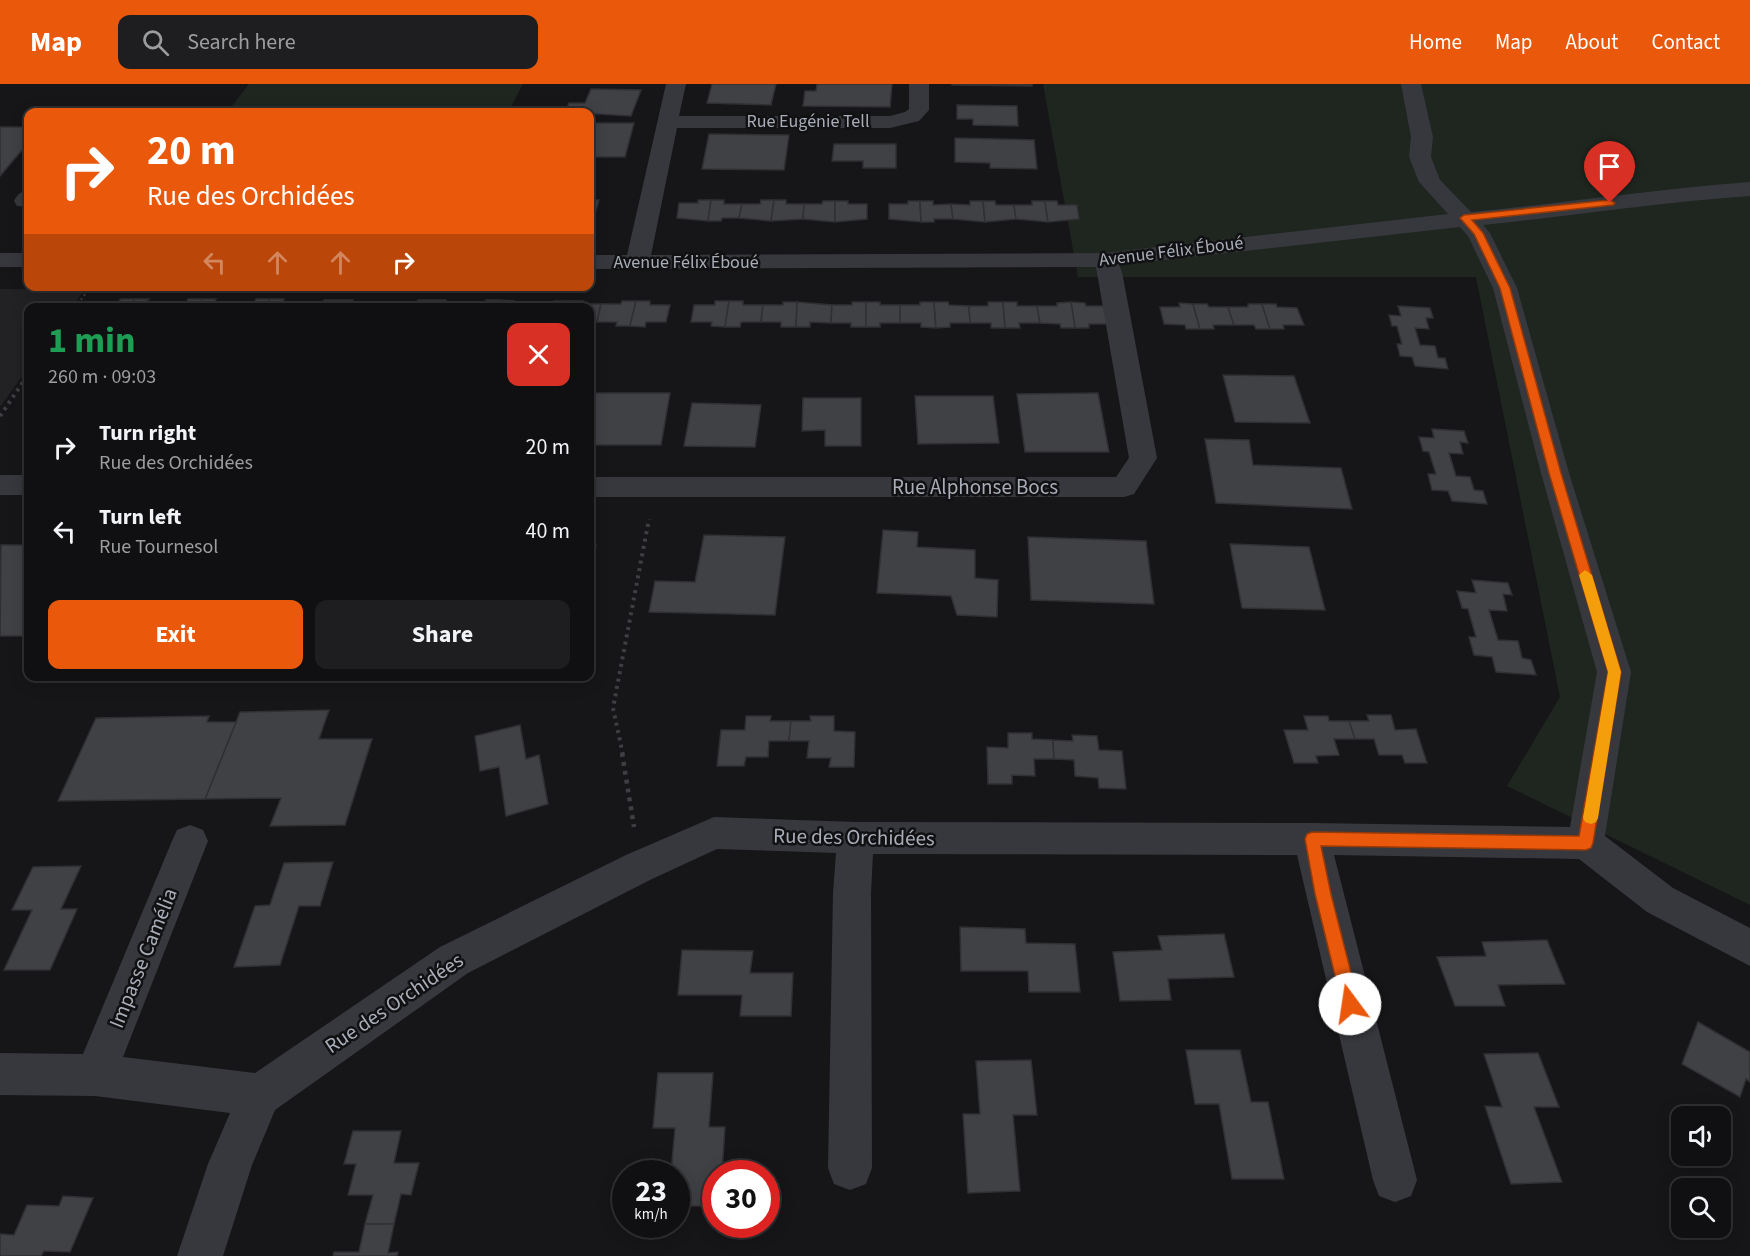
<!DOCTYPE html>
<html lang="en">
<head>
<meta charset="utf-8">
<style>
  body { margin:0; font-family:"Source Sans 3",sans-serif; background:#1e1e20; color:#f1f3f6; height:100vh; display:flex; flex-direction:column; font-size:22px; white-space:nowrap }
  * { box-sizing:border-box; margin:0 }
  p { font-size:20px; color:#9c9d9f }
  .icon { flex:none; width:33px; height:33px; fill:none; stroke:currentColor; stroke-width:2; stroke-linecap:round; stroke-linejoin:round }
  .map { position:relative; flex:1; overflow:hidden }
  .sheet { position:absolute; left:24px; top:219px; width:570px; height:378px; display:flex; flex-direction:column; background:#101012; border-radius:12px; box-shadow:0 3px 15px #0003,0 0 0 2px #303032 }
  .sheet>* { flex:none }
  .top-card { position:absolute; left:24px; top:24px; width:570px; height:183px; border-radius:12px; box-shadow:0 3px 15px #0003,0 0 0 2px #303032; background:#ea580c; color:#fff; overflow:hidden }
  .controls { position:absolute; left:1671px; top:1022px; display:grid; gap:12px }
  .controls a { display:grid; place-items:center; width:60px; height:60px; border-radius:12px; background:#101012; box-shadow:0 3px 15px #0003,0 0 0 2px #303032; font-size:30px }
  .speed { position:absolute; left:612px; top:1076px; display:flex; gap:12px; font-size:30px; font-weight:700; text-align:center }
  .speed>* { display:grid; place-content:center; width:78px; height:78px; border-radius:50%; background:#101012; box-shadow:0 3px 15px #0003,0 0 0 2px #303032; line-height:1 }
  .speed small { font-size:15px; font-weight:400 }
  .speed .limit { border:9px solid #d22; background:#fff; color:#111 }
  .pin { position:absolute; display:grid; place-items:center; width:51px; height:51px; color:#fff; margin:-62px -26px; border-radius:50% 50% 50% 0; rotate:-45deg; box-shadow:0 0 6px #0007 }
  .pin .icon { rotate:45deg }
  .me { position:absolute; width:66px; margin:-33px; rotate:346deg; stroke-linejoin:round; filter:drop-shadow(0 0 4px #0008) }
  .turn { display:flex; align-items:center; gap:21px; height:126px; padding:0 24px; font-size:27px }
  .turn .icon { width:78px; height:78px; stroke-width:2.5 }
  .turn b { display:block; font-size:42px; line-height:51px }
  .lanes { display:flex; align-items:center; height:57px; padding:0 24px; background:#0003; justify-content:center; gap:30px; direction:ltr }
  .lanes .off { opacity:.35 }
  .round { display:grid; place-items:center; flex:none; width:63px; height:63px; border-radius:12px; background:#1e1e20 }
  .head { display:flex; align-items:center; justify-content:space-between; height:102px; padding:0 24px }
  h1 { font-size:36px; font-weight:700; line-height:45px; color:#1e9e55 }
  .action { display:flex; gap:12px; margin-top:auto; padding:12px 24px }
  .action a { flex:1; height:69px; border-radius:12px; background:#ea580c; color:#fff; font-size:24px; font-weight:700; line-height:69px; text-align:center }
  .action a+a { background:#1e1e20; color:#f1f3f6 }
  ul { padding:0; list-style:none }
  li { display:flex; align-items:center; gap:18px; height:84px; padding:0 24px }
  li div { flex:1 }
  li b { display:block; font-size:22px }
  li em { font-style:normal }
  header { display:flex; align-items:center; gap:36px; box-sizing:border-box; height:84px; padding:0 30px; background:#ea580c; color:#fff }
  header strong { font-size:28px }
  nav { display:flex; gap:33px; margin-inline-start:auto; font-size:21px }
  .search { width:420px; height:54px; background:#1e1e20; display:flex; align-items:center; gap:15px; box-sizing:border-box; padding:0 21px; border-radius:12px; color:#9c9d9f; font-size:22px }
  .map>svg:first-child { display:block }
  .built { fill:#222225 }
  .green { fill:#1e261f }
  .building { fill:#404145; stroke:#303034; stroke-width:1.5 }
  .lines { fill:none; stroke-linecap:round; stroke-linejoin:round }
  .path-far2 { stroke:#3d3f44; stroke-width:2; stroke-dasharray:2 3; stroke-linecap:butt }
  .path-far1 { stroke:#3d3f44; stroke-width:4; stroke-dasharray:3 4.5; stroke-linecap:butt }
  .path { stroke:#3d3f44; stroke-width:4.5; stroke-dasharray:4 5; stroke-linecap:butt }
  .minor { fill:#37383d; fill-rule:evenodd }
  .route { fill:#ea580c; stroke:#983908; stroke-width:1.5 }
  .slow { fill:#f59e0b }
  .labels { text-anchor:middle; stroke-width:5; stroke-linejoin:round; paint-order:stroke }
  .far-street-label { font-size:18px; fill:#a8adb8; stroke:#111113 }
  .street-label { font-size:21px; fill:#a8adb8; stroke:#111113 }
</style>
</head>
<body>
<header>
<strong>Map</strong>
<div class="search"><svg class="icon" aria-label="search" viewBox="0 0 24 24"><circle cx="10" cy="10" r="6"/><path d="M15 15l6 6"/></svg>Search here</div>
<nav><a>Home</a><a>Map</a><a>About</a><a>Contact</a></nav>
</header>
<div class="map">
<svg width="1750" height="1172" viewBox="0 0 1750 1172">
  <rect width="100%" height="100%" fill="#161618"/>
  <path class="built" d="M0,205H85L72,223L28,224V284L0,323Z"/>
  <g class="green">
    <path d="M249,0H523L508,28L228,27Z"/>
    <path d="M1043,0H1750V821L1507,702L1560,613L1476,193H1078Z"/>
  </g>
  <g class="building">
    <path d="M712,0H776L771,21L707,19Z"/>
    <path d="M817,0H892L890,23L803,22L805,7H816Z"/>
    <path d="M1032,0V2L952,1V0Z"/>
    <path d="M591,5L641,6L631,32L565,28L569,19H585Z"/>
    <path d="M957,21L1017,22L1018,42L973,41V35H957Z"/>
    <path d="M590,39H634L625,73H590Z"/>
    <path d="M0,43H28V59L0,92Z"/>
    <path d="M709,50L789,51L784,86L702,85Z"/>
    <path d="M955,54L1034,56L1037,85L990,84V79L955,78Z"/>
    <path d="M834,60H896V84H863V77H832Z"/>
    <path d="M590,116H599L593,137H590Z"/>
    <path d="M698,116H711L708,137L677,134L679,119H698Z"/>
    <path d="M711,116H724V120H742L739,134H722L721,137H708Z"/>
    <path d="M761,116H774L771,137L739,134L742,120H760Z"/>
    <path d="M774,116H786V120H804L803,135L771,137Z"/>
    <path d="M823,117H835V138L803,135L804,120H822Z"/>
    <path d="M835,117H848V120H867V135L835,138Z"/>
    <path d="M908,117H920L921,138L889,135V120H908Z"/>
    <path d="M920,117H933V121L951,120L953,135H934V138H921Z"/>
    <path d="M970,117H983L985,138L953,135L951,120L970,121Z"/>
    <path d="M983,117H995L996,121H1014L1016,135L985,138Z"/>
    <path d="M1032,117H1045L1048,138L1016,135L1014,121H1032Z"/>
    <path d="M1045,117H1057L1058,121H1077L1079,135L1048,138Z"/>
    <path d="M121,215H135L129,224H106L110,218H118Z"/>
    <path d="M135,215H149L146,218L166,219L163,224H129Z"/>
    <path d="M188,215H203L197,224H163L166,219H186Z"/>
    <path d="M203,215H216L214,219H235L232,224H197Z"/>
    <path d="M256,215H270L266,224H232L235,219H254Z"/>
    <path d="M270,215H284L283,219H303L300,224H266Z"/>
    <path d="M324,216H338L335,224H300L303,219H323Z"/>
    <path d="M338,216H353L351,219H371L369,224H335Z"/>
    <path d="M418,216H431L429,224H394L396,220H416Z"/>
    <path d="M431,216H446L445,220H464L463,224H429Z"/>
    <path d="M486,216H499L497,224H463L465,220H484Z"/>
    <path d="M499,216L514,217L512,220H533L532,224H497Z"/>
    <path d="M554,217H568L566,224H532L533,220H553Z"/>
    <path d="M568,217H583L581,220H601L597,238H590V224H566Z"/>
    <path d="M622,217H636L630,242H616L617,238H597L601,220H621Z"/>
    <path d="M636,217H650V221H670L666,238H646L645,243L630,242Z"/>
    <path d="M715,217H729L725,243L711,242L712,238H691L694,221H715Z"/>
    <path d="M729,217H743V221H763L761,238H741L740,243H725Z"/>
    <path d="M783,218H797L796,243H781V238H761L763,221H783Z"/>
    <path d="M797,218L832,221L831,239L810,238V243H796Z"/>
    <path d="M852,218H866V243H851V239H831L832,221H852Z"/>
    <path d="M866,218H880V221H900V239H880V243H866Z"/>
    <path d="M920,218H934L936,244L921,243V239H900V221H920Z"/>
    <path d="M934,218H948L949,221L969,222L970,239H950V243L936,244Z"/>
    <path d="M988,218H1003L1005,244H991V239H970L969,222H988Z"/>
    <path d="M1003,218H1017V222H1037L1040,239H1019L1020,244H1005Z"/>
    <path d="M1071,218L1085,219L1086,222H1106L1109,240H1089V244H1075Z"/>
    <path d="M1071,218L1075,244H1061L1060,240L1040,239L1037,222H1057V219Z"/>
    <path d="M1179,219L1193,220L1200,245H1186L1185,241L1164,240L1160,223H1180Z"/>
    <path d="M1193,220H1207L1209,223H1228L1234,241H1213L1214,245H1200Z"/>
    <path d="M1248,220H1262L1270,245H1256L1254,241H1234L1228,223H1248Z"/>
    <path d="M1262,220H1276L1277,223L1297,224L1304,241H1283L1284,245H1270Z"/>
    <path d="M1398,222L1430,224L1433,234H1426L1429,245L1415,244L1420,261L1435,262L1438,274H1445L1448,285L1415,282L1412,273L1400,272L1397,260H1402L1397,242H1392L1389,231L1401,232Z"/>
    <path d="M1223,291L1294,292L1310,339L1235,338Z"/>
    <path d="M590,309H670L661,361H590Z"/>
    <path d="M1098,309L1109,368H1025L1017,310Z"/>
    <path d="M915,312H993L999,359L918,360Z"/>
    <path d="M803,314H861V362H825V346L802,347Z"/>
    <path d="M692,319L761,321L755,363L684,362Z"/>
    <path d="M1432,345L1464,347L1468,359L1460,358L1463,370L1449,369L1456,392L1470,393L1474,406L1483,407L1487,420L1452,417L1448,407L1432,406L1428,390H1436L1429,368L1423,367L1419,353L1434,354Z"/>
    <path d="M1205,355L1249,356L1253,381L1341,384L1352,425L1216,419Z"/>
    <path d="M883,446L918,448L917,463L975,466V494L998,496L997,533L957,531L951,512L877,509Z"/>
    <path d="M704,451L785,453L775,531L649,528L655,497L695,498Z"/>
    <path d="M1028,453L1146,457L1154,520L1031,516Z"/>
    <path d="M1230,460L1309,463L1325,526L1242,524Z"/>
    <path d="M1,461H28V552H0Z"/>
    <path d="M590,461H596L590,494Z"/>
    <path d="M1472,496L1508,499L1512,511L1503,510L1507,527L1489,526L1498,556L1518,557L1522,574L1531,576L1536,591L1496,588L1492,573L1474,571L1469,553H1476L1468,525L1462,524L1457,507L1476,509Z"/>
    <path d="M329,626L319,655H372L345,741L270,742L281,714L205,715L240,628Z"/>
    <path d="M1367,631H1391L1395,646L1416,645L1427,679H1405L1402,671H1379L1374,655H1355L1349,637H1369Z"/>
    <path d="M209,632L207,638H236L205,715L58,717L96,634Z"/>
    <path d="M746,632H771L770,637H791L789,657H769L768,673H746L744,682H717L721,646H745Z"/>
    <path d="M810,632H834V647L855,648L854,683H829L831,674H807L809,657H789L791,637H811Z"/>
    <path d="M1304,632H1328L1329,637H1349L1355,655H1334L1339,671L1316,672L1318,679H1294L1284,646H1308Z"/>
    <path d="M520,641L526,675L539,671L548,720L506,732L499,683L480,687L475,652Z"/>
    <path d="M1008,649H1032V655L1053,656L1054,675H1034L1035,692L1012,691V700H988L987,663L1008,664Z"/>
    <path d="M1072,651L1097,652L1099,666L1122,667L1126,705L1099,704L1098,694L1075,692L1074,676L1054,675L1053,656L1073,657Z"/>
    <path d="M333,778L320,822H299L280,881L234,883L255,822L270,821L284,779Z"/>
    <path d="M81,782L61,825H77L50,886H4L32,826H12L33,783Z"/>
    <path d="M960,843L1025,845L1026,859L1075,860L1080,908H1029L1028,887H961Z"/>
    <path d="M1224,850L1234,893L1168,895L1171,916L1120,917L1113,868L1162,866L1158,852Z"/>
    <path d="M1547,856L1565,900L1498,901L1505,922H1455L1437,873L1486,872L1482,858Z"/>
    <path d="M682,866L753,867L750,889H793L791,932H740L742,911H678Z"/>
    <path d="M1698,938L1750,968V998L1746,995L1740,1013L1682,980Z"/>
    <path d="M1186,966H1240L1251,1018H1268L1284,1095H1232L1219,1020H1195Z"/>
    <path d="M1538,969L1559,1023H1534L1562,1098L1511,1100L1485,1022L1502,1023L1484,970Z"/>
    <path d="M1031,976L1037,1031H1013L1020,1107L968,1109L963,1030H980L976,977Z"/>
    <path d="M658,989H713L709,1043H725L722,1089H716V1122H676V1089H671L675,1044H653Z"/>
    <path d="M353,1047H401L394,1079H419L411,1111L401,1110L394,1140H365L373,1111H348L356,1080H344Z"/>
    <path d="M63,1112L93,1114L70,1168L44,1167L41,1172H0V1150L14,1151L27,1121L59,1122Z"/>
    <path d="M365,1140H394L388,1169L398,1168L397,1172H333L334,1168H359Z"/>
  </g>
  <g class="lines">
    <path class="path-far2" d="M75,224L91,202"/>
    <g class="path-far1">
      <path d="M0,332L28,291"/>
      <path d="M623,671L613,624L649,435"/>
    </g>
    <path class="path" d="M622,669L634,743"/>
    <g class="minor">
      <path d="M666,0H686L679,32H890L905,28L909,25V0H929V26L919,37L890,44H677L651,171L1104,169L1448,130L1419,98L1409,73L1411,53L1401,0H1421L1433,53L1431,73L1440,96L1471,128C1564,119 1657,105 1750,98V112C1661,118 1572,132 1483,141L1490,149L1517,204L1569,389L1631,588L1605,752L1673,804L1750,844V882L1647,828L1579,775L1334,771L1417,1096L1411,1112L1395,1118L1379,1112L1373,1096L1297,771L873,770L871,809L872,1084L866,1100L850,1106L834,1100L828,1084L833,809L836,769L717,765L652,795L468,889L275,1026L252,1081L223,1172H177L208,1080L230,1029L95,1012L0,1011V969L83,970L172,757L177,746L190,741L203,746L208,757L123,973L255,989L440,863L626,771L714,733L856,738L1312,739L1570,743L1597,588L1541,389L1493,204L1468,152L1460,143L1119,181L1122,188L1157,374L1134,410L1124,413H590V393H1116L1129,374L1096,183L590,185V171H627Z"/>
      <path d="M28,106V123L17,122L14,117C18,110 20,108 28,106Z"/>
      <rect x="0" y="169" width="28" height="14"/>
      <rect x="0" y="391" width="28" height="20"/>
    </g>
  </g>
  <path class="route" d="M1610,116L1615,119L1613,121L1472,136L1483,149L1510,204L1561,389L1621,588L1593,759L1591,764L1586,766L1321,762L1331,810L1359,920L1356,926L1350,928L1345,926L1342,920L1315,810L1305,755L1307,750L1312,748L1579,752L1608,588L1549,389L1500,204L1474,150L1460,134L1464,131Z"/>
  <path class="slow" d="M1585,486L1592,491L1621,588L1598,734L1596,738L1591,740L1585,738L1583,734L1608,588L1579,491Z"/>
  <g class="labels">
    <g class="far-street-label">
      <text x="808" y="43">Rue Eugénie Tell</text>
      <text transform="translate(1171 167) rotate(-7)" y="6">Avenue Félix Éboué</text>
      <text x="686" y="184">Avenue Félix Éboué</text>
    </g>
    <g class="street-label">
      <text x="975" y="410">Rue Alphonse Bocs</text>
      <text transform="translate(854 753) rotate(1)" y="7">Rue des Orchidées</text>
      <text transform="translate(143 874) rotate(-68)" y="7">Impasse Camélia</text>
      <text transform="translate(394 919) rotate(-34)" y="7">Rue des Orchidées</text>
    </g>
  </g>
</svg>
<div class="controls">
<a><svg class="icon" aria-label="sound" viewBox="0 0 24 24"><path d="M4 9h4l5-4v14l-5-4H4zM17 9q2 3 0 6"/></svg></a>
<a><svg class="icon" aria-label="search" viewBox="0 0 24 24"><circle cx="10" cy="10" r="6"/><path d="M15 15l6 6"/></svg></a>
</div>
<div class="speed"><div>23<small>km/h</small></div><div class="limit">30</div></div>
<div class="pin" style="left:1610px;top:119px;background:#d93025"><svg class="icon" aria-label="arrive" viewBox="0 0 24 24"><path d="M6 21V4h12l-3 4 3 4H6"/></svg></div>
<svg class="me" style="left:1350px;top:920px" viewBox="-20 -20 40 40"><circle r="19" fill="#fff"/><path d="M0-13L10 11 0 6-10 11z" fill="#ea580c"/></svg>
<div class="top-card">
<div class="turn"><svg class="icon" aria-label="right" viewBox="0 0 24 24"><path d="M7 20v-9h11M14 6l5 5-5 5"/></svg><div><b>20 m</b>Rue des Orchidées</div></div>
<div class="lanes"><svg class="icon off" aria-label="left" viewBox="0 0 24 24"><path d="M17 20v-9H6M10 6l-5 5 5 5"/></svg><svg class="icon off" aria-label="ahead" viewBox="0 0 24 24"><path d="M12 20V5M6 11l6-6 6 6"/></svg><svg class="icon off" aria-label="ahead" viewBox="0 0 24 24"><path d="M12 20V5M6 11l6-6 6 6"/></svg><svg class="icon" aria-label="right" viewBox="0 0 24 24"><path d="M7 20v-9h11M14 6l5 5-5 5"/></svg></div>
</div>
<section class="sheet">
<div class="head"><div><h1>1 min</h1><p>260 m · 09:03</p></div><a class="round" style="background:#d93025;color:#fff"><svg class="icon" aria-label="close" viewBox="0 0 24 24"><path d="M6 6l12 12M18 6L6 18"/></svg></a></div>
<ul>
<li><svg class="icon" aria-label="right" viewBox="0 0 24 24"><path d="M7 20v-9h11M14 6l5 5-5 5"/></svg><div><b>Turn right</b><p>Rue des Orchidées</p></div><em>20 m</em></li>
<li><svg class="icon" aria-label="left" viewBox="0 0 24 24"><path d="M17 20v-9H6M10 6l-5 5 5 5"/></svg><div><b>Turn left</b><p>Rue Tournesol</p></div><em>40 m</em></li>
</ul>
<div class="action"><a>Exit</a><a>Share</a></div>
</section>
</div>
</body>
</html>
